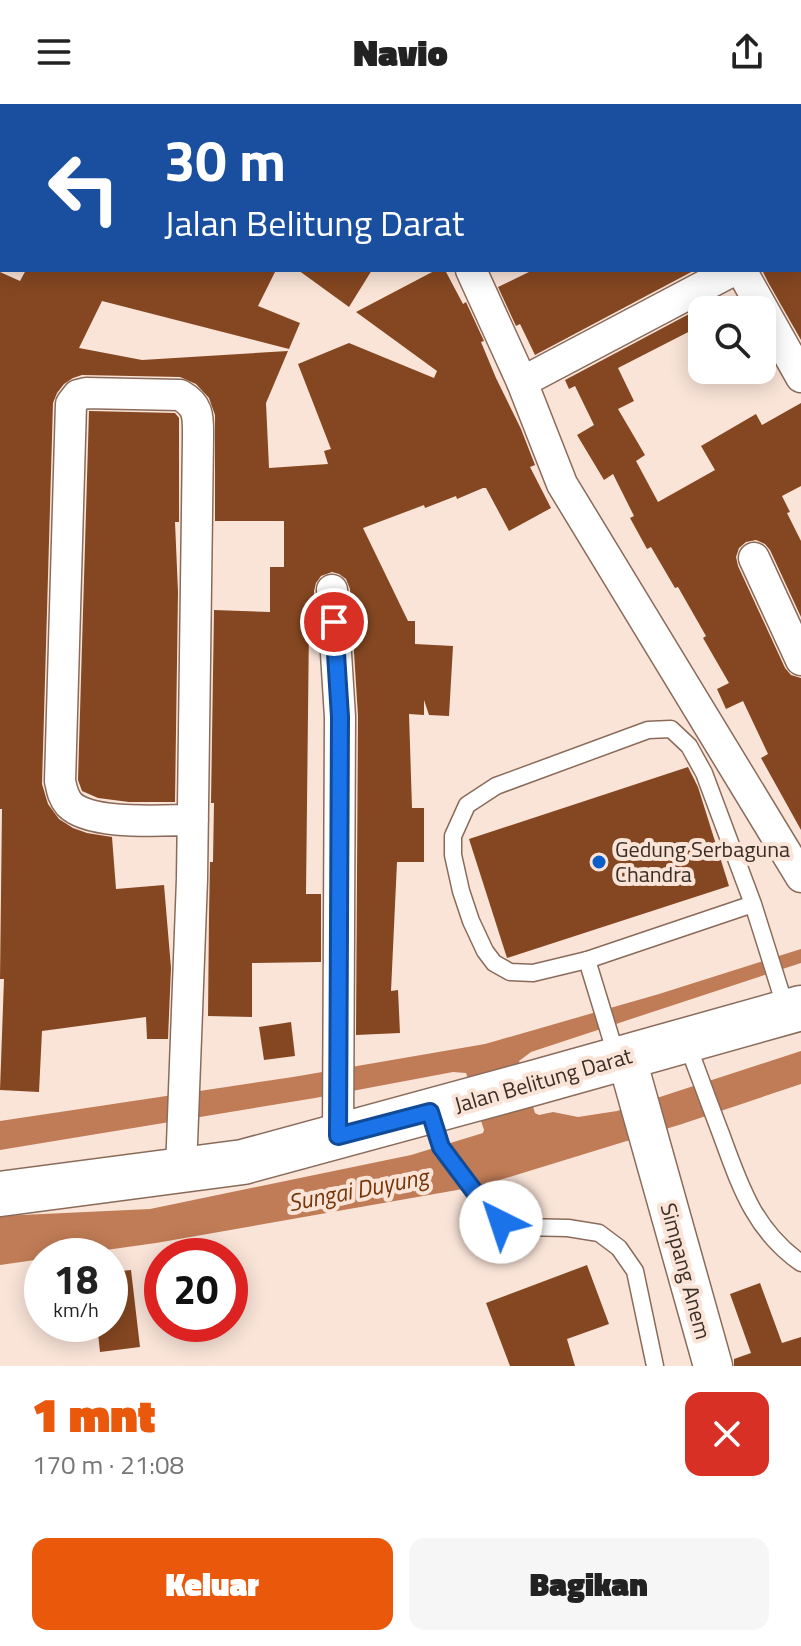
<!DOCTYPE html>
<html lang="id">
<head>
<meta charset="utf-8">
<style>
  body { margin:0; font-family:"Titillium Web",sans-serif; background:#f6f6f6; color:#222; height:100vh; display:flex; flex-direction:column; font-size:30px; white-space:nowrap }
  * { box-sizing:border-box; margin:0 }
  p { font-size:26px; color:#767676 }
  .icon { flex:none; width:44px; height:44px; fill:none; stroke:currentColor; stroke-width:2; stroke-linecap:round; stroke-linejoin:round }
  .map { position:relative; height:1262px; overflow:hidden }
  .side { display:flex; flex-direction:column; background:#fff; flex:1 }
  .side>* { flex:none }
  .banner { position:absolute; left:0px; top:0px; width:802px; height:168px; box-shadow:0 4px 20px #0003; background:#1a4fa0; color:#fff; overflow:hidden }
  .controls { position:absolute; left:688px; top:192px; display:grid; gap:16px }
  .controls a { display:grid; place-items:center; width:88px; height:88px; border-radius:16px; background:#fff; box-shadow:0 4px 20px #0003; font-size:40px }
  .speed { position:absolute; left:24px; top:1134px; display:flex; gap:16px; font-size:40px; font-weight:700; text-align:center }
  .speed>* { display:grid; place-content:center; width:104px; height:104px; border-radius:50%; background:#fff; box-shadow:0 4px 20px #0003; line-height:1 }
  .speed small { font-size:20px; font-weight:400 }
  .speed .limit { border:12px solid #d22; background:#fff; color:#111 }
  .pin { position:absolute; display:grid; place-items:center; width:68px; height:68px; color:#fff; margin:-34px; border:4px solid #fff; border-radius:50%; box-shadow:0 2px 8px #0007 }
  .me { position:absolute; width:88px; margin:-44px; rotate:319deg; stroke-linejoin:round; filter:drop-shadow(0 0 6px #0008) }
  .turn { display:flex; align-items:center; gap:28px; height:168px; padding:0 32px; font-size:36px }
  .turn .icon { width:104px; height:104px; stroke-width:2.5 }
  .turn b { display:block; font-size:56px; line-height:68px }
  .round { display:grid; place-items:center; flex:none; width:84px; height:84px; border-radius:16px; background:#f6f6f6 }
  .summary { display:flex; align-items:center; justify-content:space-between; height:136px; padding:0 32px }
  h1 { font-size:48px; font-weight:800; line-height:60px; color:#ea580c }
  .primary-button { display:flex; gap:16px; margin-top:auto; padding:16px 32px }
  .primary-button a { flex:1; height:92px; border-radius:16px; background:#ea580c; color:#fff; font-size:32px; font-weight:800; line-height:92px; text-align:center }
  .primary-button a+a { background:#f6f6f6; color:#222 }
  header { display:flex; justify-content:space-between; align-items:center; height:104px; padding:0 32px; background:#fff; font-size:36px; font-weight:800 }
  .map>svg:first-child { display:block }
  .water { fill:#c07c56 }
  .building { fill:#854721 }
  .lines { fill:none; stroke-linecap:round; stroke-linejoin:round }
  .service-casing { stroke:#8a6b5a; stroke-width:19 }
  .minor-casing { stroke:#8a6b5a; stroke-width:33 }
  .tertiary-casing { stroke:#8a6b5a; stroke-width:41 }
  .primary-casing { stroke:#8a6b5a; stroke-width:47 }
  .service { stroke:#fff; stroke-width:16 }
  .minor { stroke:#fff; stroke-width:30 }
  .tertiary { stroke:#fff; stroke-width:38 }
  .primary { stroke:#fff; stroke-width:44 }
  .route-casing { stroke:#114b97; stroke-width:20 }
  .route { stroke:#1a73e8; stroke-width:14 }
  .poi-dot { fill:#0c5ec8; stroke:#fae4d8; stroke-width:3 }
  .labels { text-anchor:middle; stroke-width:8; stroke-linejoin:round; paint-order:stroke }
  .poi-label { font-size:22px; fill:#3b2e26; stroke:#fae4d8; text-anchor:start }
  .street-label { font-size:22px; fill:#3b2e26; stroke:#fae4d8 }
  .water-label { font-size:24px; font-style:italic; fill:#763609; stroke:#fae4d8 }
</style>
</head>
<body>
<header><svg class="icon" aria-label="menu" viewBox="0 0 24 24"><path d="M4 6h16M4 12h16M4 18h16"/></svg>Navio<svg class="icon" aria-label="share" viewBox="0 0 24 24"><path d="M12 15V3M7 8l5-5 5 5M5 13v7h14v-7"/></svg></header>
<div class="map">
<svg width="801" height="1262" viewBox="0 0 801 1262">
  <rect width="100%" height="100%" fill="#fae4d8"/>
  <path class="water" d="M801,845V859L531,948L519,957L535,1009L539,1011L553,1008L578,1013L617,1007L801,947V980L682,1020L480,1082L156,1139L63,1152H42V1155L0,1161V1112L150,1105L411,1051L483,1029L484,1026L466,969L453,968L315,994L0,1046V1017L293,973L485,940L659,890Z"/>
  <g class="building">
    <path d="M26,166H276L258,202L300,219L289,245L102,197L79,244L142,256L288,247L266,299L269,364L328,360L324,347L331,345L298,260L349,239L434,274L437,267L356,208L436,166H445L463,200L466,198L484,237L481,238L496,274L521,325L535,361L530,363L551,404L509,427L486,384H483L457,395L456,392L425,404L424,401L363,424L408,517H415V540L453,542L449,612L429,611L424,596V611L409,610L412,704H424V758H397L391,887L398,886L400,929L356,931L358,612L350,485L346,475L339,470L332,468L321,472L316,479L314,487L316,520H309L306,790H321V858L252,859V913L208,912L209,811L210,758H213L214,699H211L214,506L270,508V463H284V417H215V311L209,294L196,280L180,273L82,271L73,274L64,280L57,289L53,299L42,680L48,700L59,715L73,724L87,729L112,733L116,785L164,781L171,864L168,935H147L146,913L42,927L39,988L0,986L4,875H0L2,705H0V168L20,177Z"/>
    <path d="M298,166H372L349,203Z"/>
    <path d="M533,166H695L535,251L520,220L516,222L498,183Z"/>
    <path d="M762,166H801V236L768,178Z"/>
    <path d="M721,193L727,206H702V221L618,264L634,297L618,305L645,351L636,357L658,398L715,366L701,342L756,310L762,321L801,299V382L782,392L790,408L787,409L801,437V513L770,446L765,440L756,436L746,438L739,444L736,453L738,462L785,564L791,571L801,574V726L761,654L768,650L743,597L726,605L717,585L729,579L703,534L706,532L678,483L675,484L651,443L647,445L630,414L634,412L613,370L604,376L577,331L594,321L575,282L569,285L565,276Z"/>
    <path d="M89,307L175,309L179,314V418H175L178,488L175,698H129L98,694L82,687L78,676Z"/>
    <path d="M688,663L698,683L729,782L507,854L469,735Z"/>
    <path d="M291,918L295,952L264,956L259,923Z"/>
    <path d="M587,1161L609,1220L567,1235L575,1262H510L486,1199Z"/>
    <path d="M131,1166L140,1243L100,1248L97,1220H110V1168Z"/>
    <path d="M760,1179L782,1239L801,1233V1262H734V1255L751,1249L730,1190Z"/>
  </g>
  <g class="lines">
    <defs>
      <g id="service">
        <path d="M753,800L587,856L533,869L510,868L494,859L485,847L471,817L461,787L453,751V732L467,701L496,682L648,626L671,625L689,642L704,669L753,800L787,908"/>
        <path d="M587,856L617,954"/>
        <path d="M686,937C698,968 709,999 721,1030C740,1082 754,1126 801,1159"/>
        <path d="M430,1008L441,1043L486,1103L501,1118L519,1123L568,1124L599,1129L619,1144L635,1167L655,1262"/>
      </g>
      <g id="minor">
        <path d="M649,0L650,2"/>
        <path d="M100,2L101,0"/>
        <path d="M397,2L399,0"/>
        <path d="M0,91L2,92"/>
        <path d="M0,142L2,139"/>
        <path d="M471,166L522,278L562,380L801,773"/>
        <path d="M741,166L801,273"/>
        <path d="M522,278L734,166"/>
        <path d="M754,454L801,556"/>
        <path d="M332,486L340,613L338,1032"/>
        <path d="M181,1066L192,775L198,335C198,314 200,302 180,291L86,289L78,291L71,300L60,677C62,686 63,693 69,700C90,722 163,716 193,716"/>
      </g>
      <path id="tertiary" d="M626,952L713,1262"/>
      <path id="primary" d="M0,1090L243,1058L537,978L801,904"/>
    </defs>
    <use href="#service" class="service-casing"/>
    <use href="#minor" class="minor-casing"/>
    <use href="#tertiary" class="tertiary-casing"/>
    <use href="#primary" class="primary-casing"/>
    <use href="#service" class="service"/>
    <use href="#minor" class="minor"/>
    <use href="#tertiary" class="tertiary"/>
    <use href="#primary" class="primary"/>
  </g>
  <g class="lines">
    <defs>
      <path id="route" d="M334,518L340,613L338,1032L430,1008L441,1043L486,1103L501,1118"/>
    </defs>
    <use href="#route" class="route-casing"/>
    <use href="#route" class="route"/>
  </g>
  <circle class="poi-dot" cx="599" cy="758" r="8"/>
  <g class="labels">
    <g class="poi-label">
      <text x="615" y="753">Gedung Serbaguna<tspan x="615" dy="25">Chandra</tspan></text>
    </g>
    <g class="street-label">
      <text transform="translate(543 976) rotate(-16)" y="8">Jalan Belitung Darat</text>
      <text transform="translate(686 1167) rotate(75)" y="8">Simpang Anem</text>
    </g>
    <g class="water-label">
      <text transform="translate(358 1086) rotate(-11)" y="8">Sungai Duyung</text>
    </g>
  </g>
</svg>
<div class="controls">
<a><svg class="icon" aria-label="search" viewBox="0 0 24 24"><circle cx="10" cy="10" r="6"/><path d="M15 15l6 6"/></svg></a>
</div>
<div class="speed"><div>18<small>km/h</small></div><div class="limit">20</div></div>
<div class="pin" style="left:334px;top:518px;background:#d93025"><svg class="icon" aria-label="arrive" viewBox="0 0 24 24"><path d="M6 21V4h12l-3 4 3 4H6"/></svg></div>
<svg class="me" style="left:501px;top:1118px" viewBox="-20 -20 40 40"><circle r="19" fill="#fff"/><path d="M0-13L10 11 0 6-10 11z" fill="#1a73e8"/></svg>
<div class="banner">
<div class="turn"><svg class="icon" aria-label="left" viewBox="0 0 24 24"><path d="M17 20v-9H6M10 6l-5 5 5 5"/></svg><div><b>30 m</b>Jalan Belitung Darat</div></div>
</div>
</div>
<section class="side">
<div class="summary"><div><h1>1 mnt</h1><p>170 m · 21:08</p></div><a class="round" style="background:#d93025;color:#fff"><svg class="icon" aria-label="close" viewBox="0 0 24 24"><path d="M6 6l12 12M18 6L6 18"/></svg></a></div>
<div class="primary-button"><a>Keluar</a><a>Bagikan</a></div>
</section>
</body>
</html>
